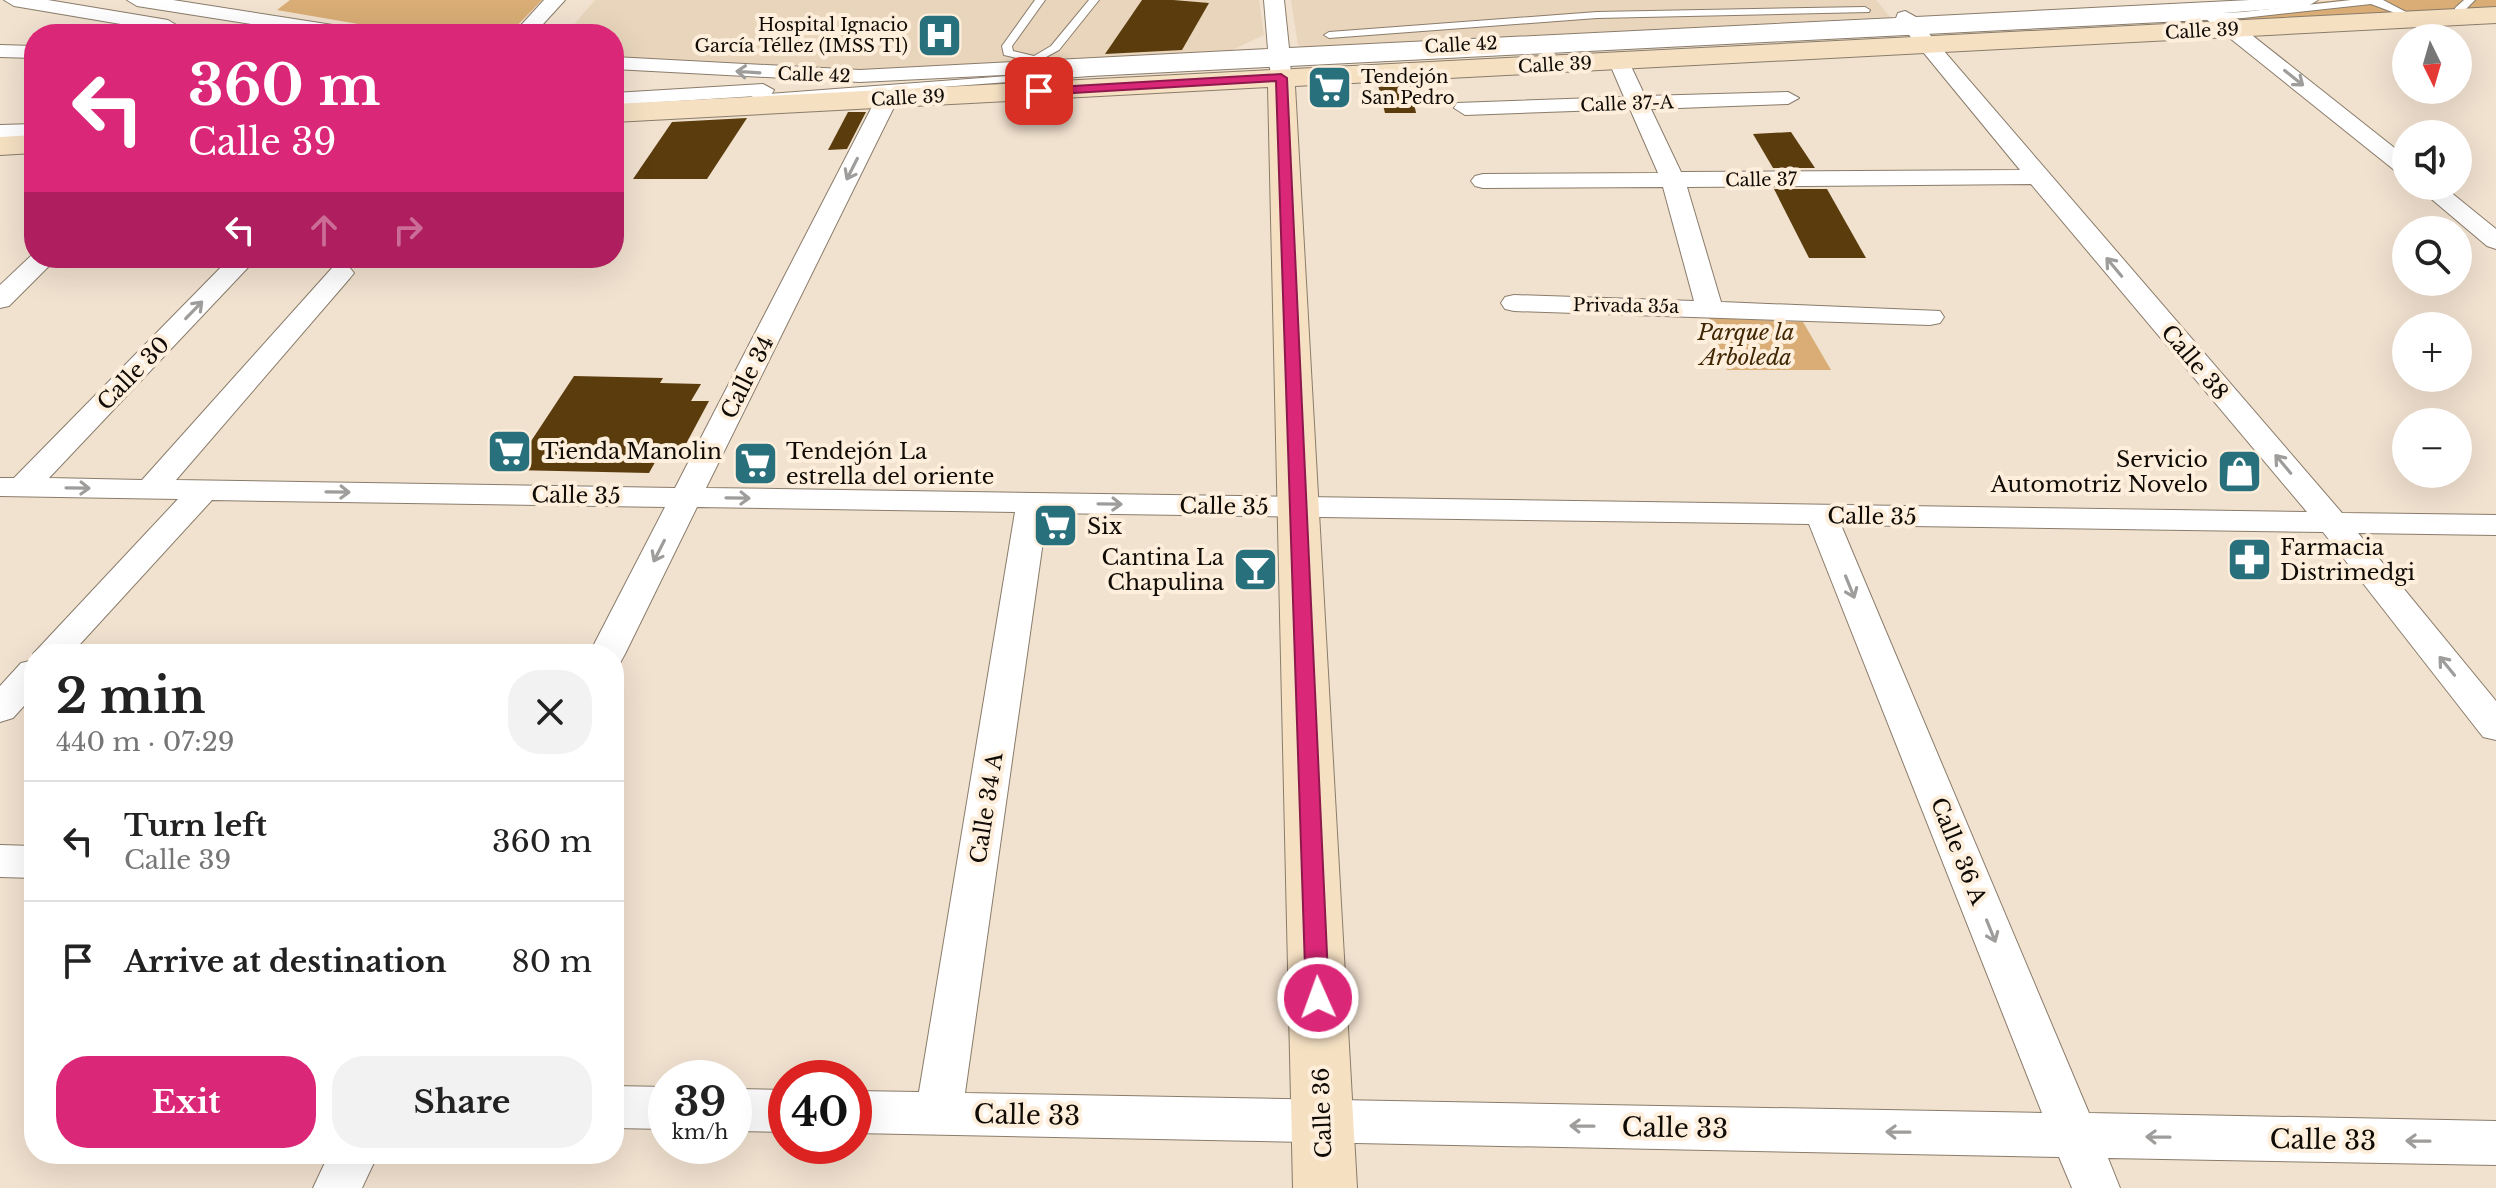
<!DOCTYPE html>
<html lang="en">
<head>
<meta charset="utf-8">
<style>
  body { margin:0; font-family:"Libre Baskerville",serif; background:#f2f2f2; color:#222; height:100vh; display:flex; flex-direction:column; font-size:30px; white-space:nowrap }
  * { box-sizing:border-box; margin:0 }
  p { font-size:26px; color:#767676 }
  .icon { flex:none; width:44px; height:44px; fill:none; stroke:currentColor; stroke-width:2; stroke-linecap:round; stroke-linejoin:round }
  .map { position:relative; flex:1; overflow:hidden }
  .details { position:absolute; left:24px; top:644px; width:600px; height:520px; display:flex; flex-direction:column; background:#fff; border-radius:32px; box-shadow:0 8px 32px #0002 }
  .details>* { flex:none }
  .hud { position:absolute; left:24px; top:24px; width:600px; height:244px; border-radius:32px; box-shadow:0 8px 32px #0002; background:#db2777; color:#fff; overflow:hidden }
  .needle { width:52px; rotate:175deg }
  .controls { position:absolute; left:2392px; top:24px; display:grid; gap:16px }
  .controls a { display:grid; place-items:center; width:80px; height:80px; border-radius:50%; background:#fff; box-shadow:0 8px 32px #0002; font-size:40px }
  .speed { position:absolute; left:648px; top:1060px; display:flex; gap:16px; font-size:40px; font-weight:700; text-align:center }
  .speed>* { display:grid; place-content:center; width:104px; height:104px; border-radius:50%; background:#fff; box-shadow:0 8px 32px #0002; line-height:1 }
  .speed small { font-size:20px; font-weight:400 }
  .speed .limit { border:12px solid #d22; background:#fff; color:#111 }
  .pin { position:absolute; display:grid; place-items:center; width:68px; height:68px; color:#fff; margin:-34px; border-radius:16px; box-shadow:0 4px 12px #0006 }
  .me { position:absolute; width:88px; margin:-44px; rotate:358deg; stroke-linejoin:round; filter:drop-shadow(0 0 6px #0008) }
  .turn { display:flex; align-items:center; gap:28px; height:168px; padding:0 32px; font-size:36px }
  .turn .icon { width:104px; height:104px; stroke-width:2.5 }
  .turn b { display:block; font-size:56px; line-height:68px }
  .lanes { display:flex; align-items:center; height:76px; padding:0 32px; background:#0003; justify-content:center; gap:40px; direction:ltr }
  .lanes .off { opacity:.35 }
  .round { display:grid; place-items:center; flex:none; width:84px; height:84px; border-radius:32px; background:#f2f2f2 }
  .overview { display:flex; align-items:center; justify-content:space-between; height:136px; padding:0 32px }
  h1 { font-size:48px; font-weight:700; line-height:60px }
  .primary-button { display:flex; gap:16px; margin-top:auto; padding:16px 32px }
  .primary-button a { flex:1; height:92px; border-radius:32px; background:#db2777; color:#fff; font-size:32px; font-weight:700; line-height:92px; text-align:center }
  .primary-button a+a { background:#f2f2f2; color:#222 }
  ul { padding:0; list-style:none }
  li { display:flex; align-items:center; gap:24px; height:120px; padding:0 32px; border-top:2px solid #e0e0e0 }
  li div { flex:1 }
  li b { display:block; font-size:30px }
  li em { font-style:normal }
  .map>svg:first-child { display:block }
  .built { fill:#e9d5bc }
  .green { fill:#d9ad75 }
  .building { fill:#5b3c0d }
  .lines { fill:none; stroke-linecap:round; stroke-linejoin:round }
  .lane-casing { stroke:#8a7c6b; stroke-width:2 }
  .street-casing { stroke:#8a7c6b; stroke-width:2 }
  .secondary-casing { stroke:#8a7c6b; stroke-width:2 }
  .lane { fill:#fff; fill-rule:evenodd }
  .street { fill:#fff; fill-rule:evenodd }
  .secondary { fill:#f5e0c2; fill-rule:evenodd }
  .oneway { stroke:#9f9d9b }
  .route { fill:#db2777; stroke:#8e194d; stroke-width:2 }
  .labels { text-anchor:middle; stroke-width:8; stroke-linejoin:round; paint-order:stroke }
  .far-poi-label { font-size:18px; fill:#100b05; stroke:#feeedc; text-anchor:end }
  .far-street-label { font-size:18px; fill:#100b05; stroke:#feeedc }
  .park-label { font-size:22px; font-style:italic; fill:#402703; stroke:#feeedc }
  .street-label { font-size:22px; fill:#100b05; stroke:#feeedc }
  .poi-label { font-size:22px; fill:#100b05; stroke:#feeedc; text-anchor:start }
  .near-street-label { font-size:26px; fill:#100b05; stroke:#feeedc }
</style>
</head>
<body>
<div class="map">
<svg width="2496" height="1188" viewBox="0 0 2496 1188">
  <rect width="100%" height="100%" fill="#f1e1cf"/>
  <g class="built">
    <path d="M595,0H1259L1264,35L1232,50L838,71L614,59V34H566Z"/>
    <path d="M1291,0H1876L1890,17L1306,47L1298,45Z"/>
  </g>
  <g class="green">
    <path d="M290,0H542L509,34H416L277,10Z"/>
    <path d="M2340,0H2496V12L2236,25L2220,11Z"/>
    <path d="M1709,318L1803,322L1831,370H1727Z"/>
  </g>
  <g class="building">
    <path d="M1142,0H1173L1209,3L1182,50L1105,54Z"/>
    <path d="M1410,83L1416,113H1385L1378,85Z"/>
    <path d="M848,112H866L847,149L828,150Z"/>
    <path d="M747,118L707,179H633L672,122Z"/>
    <path d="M1791,132L1815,168H1773L1753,134Z"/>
    <path d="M1774,189H1827L1866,258H1809Z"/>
    <path d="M574,376L663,378L660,383L701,384L691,401H709L679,457H658L649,473L512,470Z"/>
  </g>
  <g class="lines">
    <defs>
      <g id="lane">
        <path d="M1035,0H1045L1012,46L1013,51L1034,56L1051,46L1089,0H1099L1059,50L1020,71L1015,68L1026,60L1004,55L1002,46Z"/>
        <path d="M2351,0H2383L2408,13L2403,16L2371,4L2243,18L1090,76L755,101L749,98L755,95L1090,70L2243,12Z"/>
        <path d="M2464,0H2475L2463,12H2455V8Z"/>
        <path d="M1865,7L1870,10L1869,12L1597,18L1329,38L1324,35L1329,32L1597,12Z"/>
      </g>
      <g id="street">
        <path d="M4,0H48L168,20L178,26L168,32L14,6Z"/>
        <path d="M127,0H173L352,28L362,34H315L137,6Z"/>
        <path d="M544,0H565L534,34H513Z"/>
        <path d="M1264,0H1284L1289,48L1896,18L1898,13L1905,11L1916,17L2250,0H2318L2308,6L2224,13L2406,157V175L2398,173L2201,15L1925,29L2342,513L2496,515V535L2358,533L2496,701V740L2483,737L2323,532L1841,525L2089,1113L2496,1121V1165L2108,1158L2120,1188H2072L2059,1157L854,1133V1091L919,1092L1015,512L697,507L625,654L620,663L614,664V654H589L665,507L212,500L71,654H33L178,499L0,496V478H14L230,258H257L49,478L142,480L332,268H350L354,273L350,278L176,480L675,488L876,99L887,93L898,99L706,488L2307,512L2031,184L1687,187L1721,302L1940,311L1944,317L1940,323L1930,325L1514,311L1505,309L1501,303L1505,297L1514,295L1694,301L1663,187L1483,188L1475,186L1471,181L1475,176L1483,174L1658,173L1630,109L1465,115L1454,108L1457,103L1624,97L1609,62L1619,56L1629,62L1645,96L1788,92L1799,98L1788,104L1651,109L1681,172L2020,170L1905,30L1290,61L1291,75L1281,81L1271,75L1269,62L860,82L614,69V57L860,70L1268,49ZM1047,513L1809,524L2042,1113L965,1093Z"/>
        <path d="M0,45L34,46V58L0,57Z"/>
        <path d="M763,84L774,90L771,95L614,105V93Z"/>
        <path d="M34,124V138L0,139V125Z"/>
        <path d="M2416,186H2443L2496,229V249L2487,246Z"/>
        <path d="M34,253V258H57L9,306L0,308V285Z"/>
        <path d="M34,660V695L13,718L0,722V686L21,663Z"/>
        <path d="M0,845L34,846V878L0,877Z"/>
        <path d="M614,1086L666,1087V1129L614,1128Z"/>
        <path d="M734,1089L786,1090V1132L734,1131Z"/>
        <path d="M329,1154H378L362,1188H313Z"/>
      </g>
      <g id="secondary">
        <path d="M2496,7V23L1295,86L1357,1188H1293L1268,87L614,122V104Z"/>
        <path d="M34,135V153L0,155V137Z"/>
      </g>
    </defs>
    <use href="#lane" class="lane-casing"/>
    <use href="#street" class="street-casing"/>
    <use href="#secondary" class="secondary-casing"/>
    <use href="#lane" class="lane"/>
    <use href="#street" class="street"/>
    <use href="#secondary" class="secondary"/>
  </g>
  <defs><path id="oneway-shaft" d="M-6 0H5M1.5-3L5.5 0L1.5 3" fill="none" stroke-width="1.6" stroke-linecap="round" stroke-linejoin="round" transform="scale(2)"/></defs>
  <g class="oneway">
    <use href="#oneway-shaft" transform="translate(748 72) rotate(-176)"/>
    <use href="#oneway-shaft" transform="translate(2294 78) rotate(39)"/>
    <use href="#oneway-shaft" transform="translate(852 169) rotate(117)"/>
    <use href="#oneway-shaft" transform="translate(2114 267) rotate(-130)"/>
    <use href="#oneway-shaft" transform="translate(194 310) rotate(-46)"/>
    <use href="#oneway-shaft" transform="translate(2283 464) rotate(-130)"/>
    <use href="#oneway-shaft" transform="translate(78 488) rotate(1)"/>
    <use href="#oneway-shaft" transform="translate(338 492) rotate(1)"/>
    <use href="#oneway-shaft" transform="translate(738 498) rotate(1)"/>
    <use href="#oneway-shaft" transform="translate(1110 504) rotate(1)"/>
    <use href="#oneway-shaft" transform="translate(659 551) rotate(117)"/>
    <use href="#oneway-shaft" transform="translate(1850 587) rotate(68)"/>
    <use href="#oneway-shaft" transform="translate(2447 666) rotate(-129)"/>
    <use href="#oneway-shaft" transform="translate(1991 931) rotate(68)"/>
    <use href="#oneway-shaft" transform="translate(1582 1126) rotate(-179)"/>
    <use href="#oneway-shaft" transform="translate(1898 1132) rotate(-179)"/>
    <use href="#oneway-shaft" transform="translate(2158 1137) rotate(-179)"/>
    <use href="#oneway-shaft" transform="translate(2418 1141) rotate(-179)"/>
  </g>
  <path class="route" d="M1281,74L1287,78L1329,998L1326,1005L1318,1008L1309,1005L1306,998L1276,81L1039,95L1033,91L1039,88Z"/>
  <defs>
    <symbol id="hospital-square" viewBox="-11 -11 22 22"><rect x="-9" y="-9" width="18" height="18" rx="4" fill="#29707d" stroke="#feeedc"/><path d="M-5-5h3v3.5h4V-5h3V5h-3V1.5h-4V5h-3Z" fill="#fff"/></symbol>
    <symbol id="supermarket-square" viewBox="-11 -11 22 22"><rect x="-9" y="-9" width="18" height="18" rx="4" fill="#29707d" stroke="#feeedc"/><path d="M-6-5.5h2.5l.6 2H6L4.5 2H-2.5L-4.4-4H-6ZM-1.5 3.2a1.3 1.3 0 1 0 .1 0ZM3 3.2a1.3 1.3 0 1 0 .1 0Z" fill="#fff"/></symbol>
    <symbol id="shop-square" viewBox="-11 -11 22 22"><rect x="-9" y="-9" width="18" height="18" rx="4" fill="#29707d" stroke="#feeedc"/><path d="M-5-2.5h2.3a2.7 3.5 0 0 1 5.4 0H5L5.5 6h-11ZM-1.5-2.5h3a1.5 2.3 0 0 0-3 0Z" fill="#fff"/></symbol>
    <symbol id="pharmacy-square" viewBox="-11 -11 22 22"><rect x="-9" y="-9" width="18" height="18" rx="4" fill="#29707d" stroke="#feeedc"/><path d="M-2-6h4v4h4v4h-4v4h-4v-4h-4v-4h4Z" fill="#fff"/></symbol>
    <symbol id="bar-square" viewBox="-11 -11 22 22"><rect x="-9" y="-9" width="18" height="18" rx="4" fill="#29707d" stroke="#feeedc"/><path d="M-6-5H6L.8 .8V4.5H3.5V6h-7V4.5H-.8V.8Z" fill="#fff"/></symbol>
  </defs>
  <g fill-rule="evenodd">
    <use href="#hospital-square" x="914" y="10" width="51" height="51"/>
    <use href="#supermarket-square" x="1304" y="62" width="51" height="51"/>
    <use href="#supermarket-square" x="484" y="426" width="51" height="51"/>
    <use href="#supermarket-square" x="730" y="438" width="51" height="51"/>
    <use href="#shop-square" x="2214" y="446" width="51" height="51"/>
    <use href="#supermarket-square" x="1030" y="500" width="51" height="51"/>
    <use href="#pharmacy-square" x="2224" y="534" width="51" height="51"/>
    <use href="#bar-square" x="1230" y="544" width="51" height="51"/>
  </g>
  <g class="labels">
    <g class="far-poi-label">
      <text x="908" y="31">Hospital Ignacio<tspan x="908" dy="21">García Téllez (IMSS T1)</tspan></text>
      <text x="1361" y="83" text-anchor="start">Tendejón<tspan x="1361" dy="21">San Pedro</tspan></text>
    </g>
    <g class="far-street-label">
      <text transform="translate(2202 31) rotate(-3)" y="6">Calle 39</text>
      <text transform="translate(1461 45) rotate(-3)" y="6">Calle 42</text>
      <text transform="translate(1555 65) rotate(-3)" y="6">Calle 39</text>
      <text transform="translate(814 75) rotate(2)" y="6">Calle 42</text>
      <text transform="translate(908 98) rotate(-3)" y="6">Calle 39</text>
      <text transform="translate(1627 104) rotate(-2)" y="6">Calle 37-A</text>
      <text transform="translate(1761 180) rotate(-1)" y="6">Calle 37</text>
      <text transform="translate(1626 306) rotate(1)" y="6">Privada 35a</text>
    </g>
    <g class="park-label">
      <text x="1746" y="340">Parque la<tspan x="1746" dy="25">Arboleda</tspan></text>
    </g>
    <g class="street-label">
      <text transform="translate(2195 362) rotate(50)" y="8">Calle 38</text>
      <text transform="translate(133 373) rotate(-46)" y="8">Calle 30</text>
      <text transform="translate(747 377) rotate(-63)" y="8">Calle 34</text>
      <text transform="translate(576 495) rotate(1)" y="8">Calle 35</text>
      <text transform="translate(1224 506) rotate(1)" y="8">Calle 35</text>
      <text transform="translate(1872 516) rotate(1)" y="8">Calle 35</text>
      <text transform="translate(986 808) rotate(-81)" y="8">Calle 34 A</text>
      <text transform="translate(1959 851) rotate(68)" y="8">Calle 36 A</text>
      <text transform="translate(1322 1113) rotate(-92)" y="8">Calle 36</text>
    </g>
    <g class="poi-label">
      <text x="541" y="459">Tienda Manolin</text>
      <text x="786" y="459">Tendejón La<tspan x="786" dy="25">estrella del oriente</tspan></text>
      <text x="2208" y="467" text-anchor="end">Servicio<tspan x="2208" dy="25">Automotriz Novelo</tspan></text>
      <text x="1087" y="534">Six</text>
      <text x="2280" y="555">Farmacia<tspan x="2280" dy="25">Distrimedgi</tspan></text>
      <text x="1224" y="565" text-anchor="end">Cantina La<tspan x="1224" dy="25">Chapulina</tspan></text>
    </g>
    <g class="near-street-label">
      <text transform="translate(1027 1115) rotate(1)" y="9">Calle 33</text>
      <text transform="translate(1675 1128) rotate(1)" y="9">Calle 33</text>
      <text transform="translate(2323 1140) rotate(1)" y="9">Calle 33</text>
    </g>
  </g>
</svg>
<div class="controls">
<a><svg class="needle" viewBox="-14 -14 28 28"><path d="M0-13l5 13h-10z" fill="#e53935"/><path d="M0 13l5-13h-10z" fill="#767676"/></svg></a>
<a><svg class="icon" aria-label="sound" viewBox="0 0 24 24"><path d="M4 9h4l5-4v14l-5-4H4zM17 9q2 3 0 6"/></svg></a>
<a><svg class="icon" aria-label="search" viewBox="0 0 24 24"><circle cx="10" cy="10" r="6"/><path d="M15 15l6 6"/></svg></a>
<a>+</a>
<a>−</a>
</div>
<div class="speed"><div>39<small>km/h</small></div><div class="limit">40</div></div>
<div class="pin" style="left:1039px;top:91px;background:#d93025"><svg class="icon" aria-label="arrive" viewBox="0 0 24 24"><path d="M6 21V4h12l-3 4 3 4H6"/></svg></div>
<svg class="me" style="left:1318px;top:998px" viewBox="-20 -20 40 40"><circle r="17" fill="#db2777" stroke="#fff" stroke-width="3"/><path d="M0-11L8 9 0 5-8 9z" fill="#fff"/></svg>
<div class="hud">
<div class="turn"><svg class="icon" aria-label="left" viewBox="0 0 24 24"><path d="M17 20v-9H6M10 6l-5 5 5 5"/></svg><div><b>360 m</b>Calle 39</div></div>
<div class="lanes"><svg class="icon" aria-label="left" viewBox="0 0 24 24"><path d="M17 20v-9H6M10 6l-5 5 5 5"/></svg><svg class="icon off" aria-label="ahead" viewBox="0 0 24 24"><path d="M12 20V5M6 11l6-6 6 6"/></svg><svg class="icon off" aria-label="right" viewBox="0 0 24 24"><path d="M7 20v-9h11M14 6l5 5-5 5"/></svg></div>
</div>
<section class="details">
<div class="overview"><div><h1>2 min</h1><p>440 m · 07:29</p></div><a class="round"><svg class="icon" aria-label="close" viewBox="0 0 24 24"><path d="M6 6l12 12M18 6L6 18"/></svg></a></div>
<ul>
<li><svg class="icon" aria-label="left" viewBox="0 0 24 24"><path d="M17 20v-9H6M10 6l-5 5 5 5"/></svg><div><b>Turn left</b><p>Calle 39</p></div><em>360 m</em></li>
<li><svg class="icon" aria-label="arrive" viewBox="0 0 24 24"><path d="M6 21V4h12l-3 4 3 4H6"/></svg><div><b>Arrive at destination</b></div><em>80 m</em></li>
</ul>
<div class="primary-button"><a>Exit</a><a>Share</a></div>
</section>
</div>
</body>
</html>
